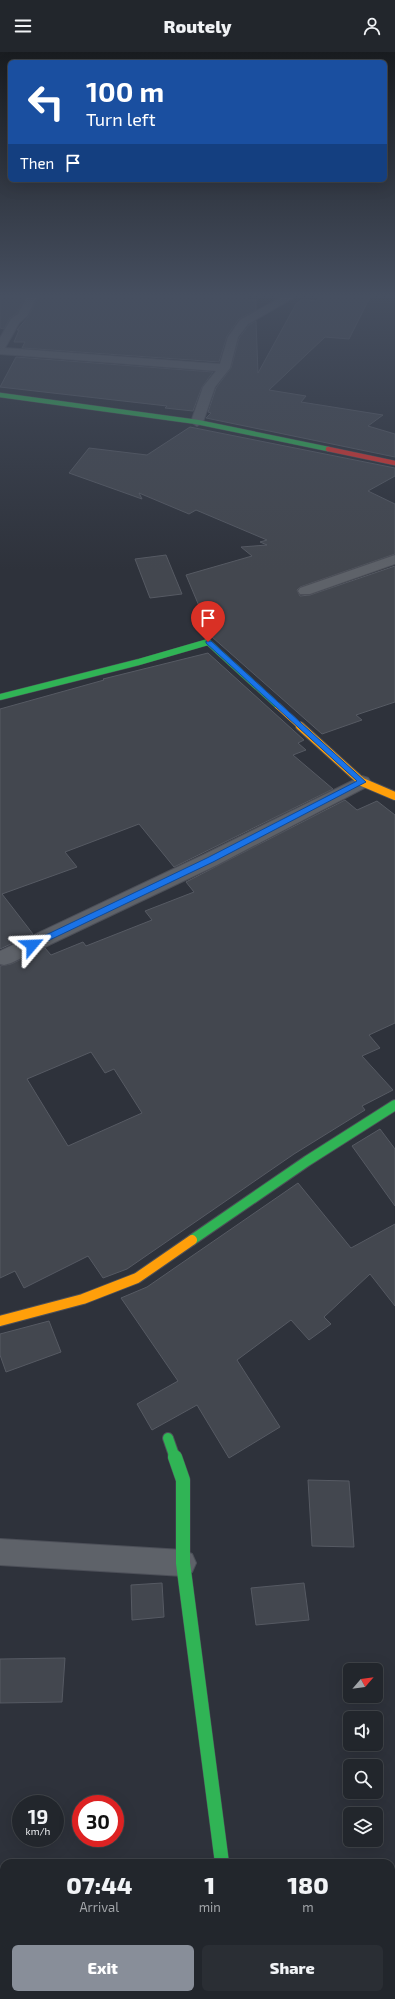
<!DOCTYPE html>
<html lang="en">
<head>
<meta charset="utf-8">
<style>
  body { margin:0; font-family:"Exo 2",sans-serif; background:#2a2e34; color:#f1f3f6; height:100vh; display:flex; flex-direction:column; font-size:15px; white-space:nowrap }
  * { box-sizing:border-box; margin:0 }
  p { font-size:13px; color:#a2a5a9 }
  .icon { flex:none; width:22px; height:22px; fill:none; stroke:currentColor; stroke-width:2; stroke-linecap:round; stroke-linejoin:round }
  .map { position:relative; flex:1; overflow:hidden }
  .side { position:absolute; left:0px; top:1807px; width:395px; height:140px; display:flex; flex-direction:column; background:#22262c; border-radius:12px 12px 0 0; box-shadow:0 4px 16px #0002,0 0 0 1px #3f4348 }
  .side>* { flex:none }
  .guide { position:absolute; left:8px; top:8px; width:379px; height:122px; border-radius:6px; box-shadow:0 4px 16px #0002,0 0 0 1px #3f4348; background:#1a4fa0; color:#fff; overflow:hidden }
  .needle { width:26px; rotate:62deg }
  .controls { position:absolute; left:343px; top:1611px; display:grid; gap:8px }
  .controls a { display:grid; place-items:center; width:40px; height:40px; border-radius:6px; background:#22262c; box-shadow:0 4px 16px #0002,0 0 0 1px #3f4348; font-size:20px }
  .speed { position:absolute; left:12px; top:1743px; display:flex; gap:8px; font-size:20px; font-weight:700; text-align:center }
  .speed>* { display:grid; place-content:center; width:52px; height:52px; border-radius:50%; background:#22262c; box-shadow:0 4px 16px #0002,0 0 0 1px #3f4348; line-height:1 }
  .speed small { font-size:10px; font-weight:400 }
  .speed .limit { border:6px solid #d22; background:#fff; color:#111 }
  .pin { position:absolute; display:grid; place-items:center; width:34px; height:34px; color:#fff; margin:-41px -17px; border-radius:50% 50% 50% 0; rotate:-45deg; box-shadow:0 0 4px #0007 }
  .pin .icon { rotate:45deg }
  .me { position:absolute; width:44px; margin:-22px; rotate:64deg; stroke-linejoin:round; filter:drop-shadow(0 0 3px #0008) }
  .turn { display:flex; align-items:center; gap:14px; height:84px; padding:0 12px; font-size:18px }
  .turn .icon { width:52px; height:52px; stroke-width:2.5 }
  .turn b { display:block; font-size:28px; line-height:34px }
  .then { display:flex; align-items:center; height:38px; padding:0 12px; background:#0003; gap:8px; font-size:15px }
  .eta { display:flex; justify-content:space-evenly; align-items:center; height:68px; text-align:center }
  .eta b { font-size:24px; font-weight:800; line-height:28px }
  .primary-button { display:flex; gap:8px; margin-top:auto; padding:8px 12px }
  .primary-button a { flex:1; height:46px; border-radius:6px; background:#888e99; color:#fff; font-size:16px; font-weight:800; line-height:46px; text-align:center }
  .primary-button a+a { background:#2a2e34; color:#f1f3f6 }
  header { display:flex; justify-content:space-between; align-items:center; height:52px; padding:0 12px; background:#22262c; font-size:18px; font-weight:800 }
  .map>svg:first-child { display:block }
  .building { fill:#43474f; stroke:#565a63; fill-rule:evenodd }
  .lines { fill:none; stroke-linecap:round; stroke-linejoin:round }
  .lane-casing { stroke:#4c4f58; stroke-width:2 }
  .street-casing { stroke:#4c4f58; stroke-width:2 }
  .fast-far3-casing { stroke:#4c4f58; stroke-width:5.5 }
  .fast-far2-casing { stroke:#4c4f58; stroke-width:7 }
  .fast-far1-casing { stroke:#4c4f58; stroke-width:12 }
  .fast-casing { stroke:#4c4f58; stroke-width:15 }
  .slow-far2-casing { stroke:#4c4f58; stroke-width:7 }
  .slow-far1-casing { stroke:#4c4f58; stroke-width:10 }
  .slow-casing { stroke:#4c4f58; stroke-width:12 }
  .jam-casing { stroke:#4c4f58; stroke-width:5.5 }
  .lane { fill:#5e6269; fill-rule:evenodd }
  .street { fill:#5e6269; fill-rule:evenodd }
  .fast-far3 { stroke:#30b455; stroke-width:4.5 }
  .fast-far2 { stroke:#30b455; stroke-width:6 }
  .fast-far1 { stroke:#30b455; stroke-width:10 }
  .fast { stroke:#30b455; stroke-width:14 }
  .slow-far2 { stroke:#ff9f0a; stroke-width:6 }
  .slow-far1 { stroke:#ff9f0a; stroke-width:8 }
  .slow { stroke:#ff9f0a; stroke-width:10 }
  .jam { stroke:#e5322d; stroke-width:4.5 }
  .route { fill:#1a73e8; stroke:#114b97 }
</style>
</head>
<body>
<header><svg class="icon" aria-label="menu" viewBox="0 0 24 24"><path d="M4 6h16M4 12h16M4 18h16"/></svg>Routely<svg class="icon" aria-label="person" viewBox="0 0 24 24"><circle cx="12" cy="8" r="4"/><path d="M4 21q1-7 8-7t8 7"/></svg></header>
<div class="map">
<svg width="395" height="1947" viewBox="0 0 395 1947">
  <rect width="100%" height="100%" fill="#2e323b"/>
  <g class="building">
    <path d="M0,245H25L17,261L10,266L4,277L0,276Z"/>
    <path d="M38,245H247L249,248H256V258L239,267L227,284L219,310L22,296L25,290H14L19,278H17L28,265Z"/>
    <path d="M319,245H370L349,287L325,285L269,338L306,344L301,350L383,363L368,374L395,382V405L206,366L211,361L208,360L216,336L231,316L239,286L249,273L256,269L258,321L296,252L302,247L316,249Z"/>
    <path d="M16,305L213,320L202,335L193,359L165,356L167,354L0,335Z"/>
    <path d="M190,375L395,416V424L368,439L395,452V502L300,535L297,538L300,544L310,543L395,514V650L356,663L362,668L322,682L212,585L186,523L252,504L241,495L267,493L260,490L267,488L196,458L189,462L139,441L142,447L69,421L89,396L147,403Z"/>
    <path d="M166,503L182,542L150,546L135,507Z"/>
    <path d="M208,601L304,688L298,691L306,698L293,703L333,737L174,815L139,772L65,800L77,815L2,842L33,882L0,897V657L104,628L103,627Z"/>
    <path d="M345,748L357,758L377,749L395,763V971L369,983L380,996L362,1004L393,1038L362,1054L365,1058L294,1102L127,1217L103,1226L88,1204L24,1236L15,1219L0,1226V914L11,912L45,896L51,903L83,890L86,894L152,868L145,859L194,840L186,830ZM91,1000L105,1021L114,1017L142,1061L68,1094L27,1027Z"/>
    <path d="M380,1077L395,1097V1154L352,1094Z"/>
    <path d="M298,1131L351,1196L395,1172V1254L370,1222L324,1265L331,1272L309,1288L291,1268L237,1308L280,1375L229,1406L197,1353L152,1378L137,1352L178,1329L121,1246L147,1235Z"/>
    <path d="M49,1269L61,1300L6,1320L0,1303V1282Z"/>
    <path d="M308,1428L349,1429L354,1495L312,1494Z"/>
    <path d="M162,1531L164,1565L132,1568L131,1533Z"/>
    <path d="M304,1531L309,1568L256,1573L251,1536Z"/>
    <path d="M65,1606L62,1650L0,1651V1607Z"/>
  </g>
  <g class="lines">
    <defs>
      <path id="lane" d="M0,1487L183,1498L192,1502L196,1511L192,1520L183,1524L0,1513Z"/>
      <g id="street">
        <path d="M27,245H37L27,264L19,271L5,296L220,312L228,285L240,268L282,245H295L248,272L238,285L230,316L215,335L203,370L197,374L191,370L203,335L216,319L0,302V286L11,267L18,262Z"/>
        <path d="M395,503V512L310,542H300L298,539L300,536Z"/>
        <path d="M362,724L368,726L371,730L368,734L217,813L11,911L4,913L0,912V899L203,803Z"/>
        <rect x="221" y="1943" width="38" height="4"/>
      </g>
      <path id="fast-far3" d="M0,343L197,370L328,397"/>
      <path id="fast-far2" d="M0,645L139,610L208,590L278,654"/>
      <g id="fast-far1">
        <path d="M192,1188L307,1109L395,1053"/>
        <path d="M168,1386L175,1406"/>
      </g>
      <path id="fast" d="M175,1405L183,1428V1511L222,1811"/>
      <path id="slow-far2" d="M278,654L301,675"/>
      <path id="slow-far1" d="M300,674L362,730L395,744"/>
      <path id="slow" d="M0,1269L83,1247L137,1226L192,1188"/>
      <path id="jam" d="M328,397L395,411"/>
    </defs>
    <use href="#lane" class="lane-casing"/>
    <use href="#street" class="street-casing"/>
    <use href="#fast-far3" class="fast-far3-casing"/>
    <use href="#fast-far2" class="fast-far2-casing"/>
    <use href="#fast-far1" class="fast-far1-casing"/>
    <use href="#fast" class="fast-casing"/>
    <use href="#slow-far2" class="slow-far2-casing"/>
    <use href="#slow-far1" class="slow-far1-casing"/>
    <use href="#slow" class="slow-casing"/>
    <use href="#jam" class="jam-casing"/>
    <use href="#lane" class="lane"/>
    <use href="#street" class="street"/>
    <use href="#fast-far3" class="fast-far3"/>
    <use href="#fast-far2" class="fast-far2"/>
    <use href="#fast-far1" class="fast-far1"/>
    <use href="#fast" class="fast"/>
    <use href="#slow-far2" class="slow-far2"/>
    <use href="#slow-far1" class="slow-far1"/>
    <use href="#slow" class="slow"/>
    <use href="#jam" class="jam"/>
  </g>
  <linearGradient id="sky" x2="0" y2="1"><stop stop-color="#191c20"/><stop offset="0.47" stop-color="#464f60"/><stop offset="1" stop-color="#464f60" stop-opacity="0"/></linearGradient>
  <rect width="395" height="518" fill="url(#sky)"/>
  <path class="route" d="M206,589H211L366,730L213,810L35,895H29V891L207,806L357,729L206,591Z"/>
</svg>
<div class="controls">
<a><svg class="needle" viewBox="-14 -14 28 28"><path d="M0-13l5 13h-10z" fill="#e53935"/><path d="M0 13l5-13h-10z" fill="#a2a5a9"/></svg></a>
<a><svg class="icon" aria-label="sound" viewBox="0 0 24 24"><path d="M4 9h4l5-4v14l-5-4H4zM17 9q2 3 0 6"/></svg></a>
<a><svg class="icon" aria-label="search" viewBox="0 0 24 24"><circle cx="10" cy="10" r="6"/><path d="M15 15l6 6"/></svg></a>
<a><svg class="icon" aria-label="layers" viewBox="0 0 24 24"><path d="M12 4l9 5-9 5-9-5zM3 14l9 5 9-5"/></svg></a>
</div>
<div class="speed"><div>19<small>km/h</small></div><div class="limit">30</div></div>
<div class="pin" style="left:208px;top:590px;background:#d93025"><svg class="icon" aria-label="arrive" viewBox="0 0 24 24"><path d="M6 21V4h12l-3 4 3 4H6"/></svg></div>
<svg class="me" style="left:32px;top:893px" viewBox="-20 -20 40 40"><path d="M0-17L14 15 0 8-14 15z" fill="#1a73e8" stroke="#fff" stroke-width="4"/></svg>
<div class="guide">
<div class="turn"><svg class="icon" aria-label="left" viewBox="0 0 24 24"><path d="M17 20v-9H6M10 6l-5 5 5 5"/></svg><div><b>100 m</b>Turn left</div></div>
<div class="then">Then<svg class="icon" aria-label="arrive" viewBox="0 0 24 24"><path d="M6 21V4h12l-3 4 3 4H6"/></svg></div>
</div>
<section class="side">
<div class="eta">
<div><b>07:44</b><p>Arrival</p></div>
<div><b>1</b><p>min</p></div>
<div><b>180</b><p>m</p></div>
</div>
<div class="primary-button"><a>Exit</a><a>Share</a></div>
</section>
</div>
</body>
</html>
